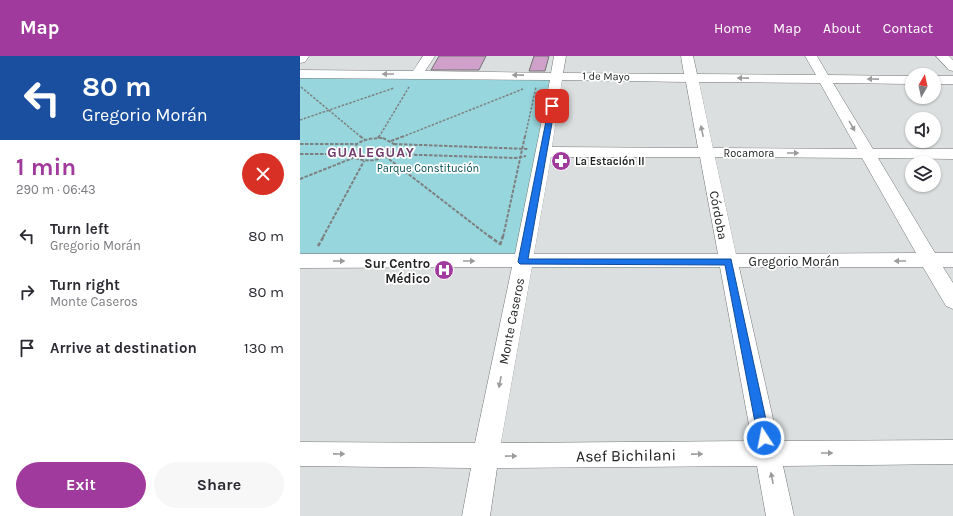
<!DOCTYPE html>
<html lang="en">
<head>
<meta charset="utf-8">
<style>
  body { margin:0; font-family:Karla,sans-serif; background:#f7f7f7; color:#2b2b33; height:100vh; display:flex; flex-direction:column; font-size:15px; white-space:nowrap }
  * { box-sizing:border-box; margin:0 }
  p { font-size:13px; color:#7c7c81 }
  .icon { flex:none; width:22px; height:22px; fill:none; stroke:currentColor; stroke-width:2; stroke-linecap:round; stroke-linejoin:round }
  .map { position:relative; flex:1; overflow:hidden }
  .panel { display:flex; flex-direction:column; background:#fff; width:300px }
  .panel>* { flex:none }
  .guide { background:#1a4fa0; color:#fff; overflow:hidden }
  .needle { width:26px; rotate:9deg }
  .fabs { position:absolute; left:605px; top:12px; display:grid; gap:8px }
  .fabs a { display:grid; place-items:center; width:36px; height:36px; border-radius:50%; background:#fff; box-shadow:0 1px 3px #0004; font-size:20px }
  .pin { position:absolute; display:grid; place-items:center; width:34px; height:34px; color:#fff; margin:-17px; border-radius:8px; box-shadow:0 2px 6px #0006 }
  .me { position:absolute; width:44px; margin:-22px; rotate:349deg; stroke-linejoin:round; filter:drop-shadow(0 0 3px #0008) }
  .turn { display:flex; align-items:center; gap:14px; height:84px; padding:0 16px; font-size:18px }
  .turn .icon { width:52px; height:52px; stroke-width:2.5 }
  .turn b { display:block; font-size:28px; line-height:34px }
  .round { display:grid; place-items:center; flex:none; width:42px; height:42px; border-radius:21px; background:#f7f7f7 }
  .overview { display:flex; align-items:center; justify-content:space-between; height:68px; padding:0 16px }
  h1 { font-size:24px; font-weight:700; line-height:30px; color:#a13a9d }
  .button { display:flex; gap:8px; margin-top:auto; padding:8px 16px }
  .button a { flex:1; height:46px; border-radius:24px; background:#a13a9d; color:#fff; font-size:16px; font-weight:700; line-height:46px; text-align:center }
  .button a+a { background:#f7f7f7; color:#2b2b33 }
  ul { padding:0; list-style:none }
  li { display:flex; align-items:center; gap:12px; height:56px; padding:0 16px }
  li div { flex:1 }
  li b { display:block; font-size:15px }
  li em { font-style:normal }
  header { display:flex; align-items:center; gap:24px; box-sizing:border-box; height:56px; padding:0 20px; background:#a13a9d; color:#fff }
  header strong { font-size:19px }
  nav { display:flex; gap:22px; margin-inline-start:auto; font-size:14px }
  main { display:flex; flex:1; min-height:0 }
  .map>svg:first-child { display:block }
  .green { fill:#98d6dd }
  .building { fill:#cfa0ca; stroke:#747174 }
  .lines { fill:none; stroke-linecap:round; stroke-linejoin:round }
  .street-casing { stroke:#727676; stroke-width:1 }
  .secondary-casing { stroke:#727676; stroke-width:1 }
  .path-far2 { stroke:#7d8080; stroke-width:1.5; stroke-dasharray:2.5 1.5; stroke-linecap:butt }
  .path-far1 { stroke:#7d8080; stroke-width:2; stroke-dasharray:3.5 1.5; stroke-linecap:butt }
  .path { stroke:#7d8080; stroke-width:2.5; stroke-dasharray:4 2; stroke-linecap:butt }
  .street { fill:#fff; fill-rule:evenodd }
  .secondary { fill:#fff; fill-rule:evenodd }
  .oneway { fill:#9c9c9c }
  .route { fill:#1a73e8; stroke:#114b97 }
  .labels { text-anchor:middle; stroke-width:3.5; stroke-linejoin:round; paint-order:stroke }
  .far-street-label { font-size:11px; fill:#222424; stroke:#fff }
  .far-poi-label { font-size:11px; font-weight:bold; fill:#222424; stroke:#fff; text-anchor:start }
  .far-park-label { font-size:11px; fill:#004d54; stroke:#fff }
  .street-label { font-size:13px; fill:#222424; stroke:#fff }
  .poi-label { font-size:13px; font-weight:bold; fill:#222424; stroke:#fff; text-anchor:end }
  .far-district-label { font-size:14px; font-weight:bold; letter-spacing:1px; fill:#713c6d; stroke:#fff }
  .near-street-label { font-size:16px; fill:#222424; stroke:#fff }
</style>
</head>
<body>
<header>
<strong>Map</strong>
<nav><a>Home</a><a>Map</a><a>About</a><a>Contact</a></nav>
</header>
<main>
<section class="panel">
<div class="guide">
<div class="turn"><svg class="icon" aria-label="left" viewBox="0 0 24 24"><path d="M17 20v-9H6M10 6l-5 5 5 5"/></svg><div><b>80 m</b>Gregorio Morán</div></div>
</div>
<div class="overview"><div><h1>1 min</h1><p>290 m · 06:43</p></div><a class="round" style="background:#d93025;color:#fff"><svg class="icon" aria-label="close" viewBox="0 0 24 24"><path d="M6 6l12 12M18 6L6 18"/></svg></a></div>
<ul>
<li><svg class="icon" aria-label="left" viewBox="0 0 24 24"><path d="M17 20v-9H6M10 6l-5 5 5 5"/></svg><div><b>Turn left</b><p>Gregorio Morán</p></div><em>80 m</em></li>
<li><svg class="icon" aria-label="right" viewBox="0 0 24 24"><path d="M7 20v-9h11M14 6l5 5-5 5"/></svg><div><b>Turn right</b><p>Monte Caseros</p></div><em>80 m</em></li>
<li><svg class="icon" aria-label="arrive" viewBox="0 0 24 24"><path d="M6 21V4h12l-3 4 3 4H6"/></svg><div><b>Arrive at destination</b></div><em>130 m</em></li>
</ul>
<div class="button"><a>Exit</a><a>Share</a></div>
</section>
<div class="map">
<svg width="653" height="460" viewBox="0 0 653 460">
  <rect width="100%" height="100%" fill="#dbdfdf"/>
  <path class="green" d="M0,18L257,20L222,205L0,203Z"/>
  <g class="building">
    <path d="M139,0H186L179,14H131Z"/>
    <path d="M234,0H249L245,15H229Z"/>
  </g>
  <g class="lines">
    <defs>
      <g id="street">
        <path d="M123,0H135L125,15L251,17L254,0H266L263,17L384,18L381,0H393L397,18L516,19L505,0H517L528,19L612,20V28L533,27L573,93H653V103L578,102L635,197H653V211H643L653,227V253L646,250L623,211H439L478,385L653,384V408L483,410L494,460H466L457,410L197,412L190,460H162L171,412L0,410V386L175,387L212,211L0,212V198H215L250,24L0,22V14L113,15ZM262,24L386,26L398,92L252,91ZM399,26L520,27L557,93L413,92ZM251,101H400L418,198H234ZM415,101L562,102L616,197L436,198ZM232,211H420L452,385L201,387Z"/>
        <path d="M636,0H649L653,4V15L649,14Z"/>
        <rect x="634" y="20" width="19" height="8"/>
      </g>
      <path id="secondary" d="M0,0H9L5,6L0,7Z"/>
    </defs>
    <use href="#street" class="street-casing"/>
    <use href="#secondary" class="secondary-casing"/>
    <g class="path-far2">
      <path d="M1,31L61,81"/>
      <path d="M0,64L94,32"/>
      <path d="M79,81L109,31"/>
      <path d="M102,81L223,33"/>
      <path d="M225,81L236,31"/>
    </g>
    <g class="path-far1">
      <path d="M60,80L65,84"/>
      <path d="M78,82L79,80"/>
      <path d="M83,82L94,88C89,106 65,108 51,100C52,84 70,82 83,82Z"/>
      <path d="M91,85L104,80"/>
      <path d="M0,88H57"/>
      <path d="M94,88L228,93"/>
      <path d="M0,98H50"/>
      <path d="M89,98L216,102L226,100"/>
      <path d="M85,100L190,181"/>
      <path d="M0,123L53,102"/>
      <path d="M23,181L64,105"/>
      <path d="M203,181L225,80"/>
    </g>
    <g class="path">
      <path d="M189,180L200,188"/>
      <path d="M200,189L203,180"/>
      <path d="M18,190L24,180"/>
    </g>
    <use href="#street" class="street"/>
    <use href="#secondary" class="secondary"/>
  </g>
  <defs><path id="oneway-solid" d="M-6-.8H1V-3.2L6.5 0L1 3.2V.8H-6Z"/></defs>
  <g class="oneway">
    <use href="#oneway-solid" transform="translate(88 18) rotate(-180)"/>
    <use href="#oneway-solid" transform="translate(218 19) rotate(-179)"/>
    <use href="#oneway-solid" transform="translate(443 22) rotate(-179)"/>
    <use href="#oneway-solid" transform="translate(573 23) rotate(-179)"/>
    <use href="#oneway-solid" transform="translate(552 70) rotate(60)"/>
    <use href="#oneway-solid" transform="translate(402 75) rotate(-102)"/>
    <use href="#oneway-solid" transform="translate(493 97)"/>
    <use href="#oneway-solid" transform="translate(39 205)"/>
    <use href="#oneway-solid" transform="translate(169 205)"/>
    <use href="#oneway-solid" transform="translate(600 205) rotate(180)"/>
    <use href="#oneway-solid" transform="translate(200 326) rotate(101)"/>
    <use href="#oneway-solid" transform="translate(527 397)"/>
    <use href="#oneway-solid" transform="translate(39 398) rotate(1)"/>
    <use href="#oneway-solid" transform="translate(397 398) rotate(-1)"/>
    <use href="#oneway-solid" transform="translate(211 400) rotate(-1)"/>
    <use href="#oneway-solid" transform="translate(472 422) rotate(-101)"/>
  </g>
  <path class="route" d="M252,48L255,50L228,203H431L470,382L468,386L464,388L460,386L458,382L425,209L220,208L218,206L249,50Z"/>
  <defs>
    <symbol id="pharmacy-disc" viewBox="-11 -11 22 22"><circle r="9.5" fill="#a13a9d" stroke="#fff"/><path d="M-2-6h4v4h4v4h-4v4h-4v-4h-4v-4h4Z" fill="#fff"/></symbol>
    <symbol id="hospital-disc" viewBox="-11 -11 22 22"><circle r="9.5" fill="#a13a9d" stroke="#fff"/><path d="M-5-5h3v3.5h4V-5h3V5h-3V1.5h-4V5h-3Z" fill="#fff"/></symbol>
  </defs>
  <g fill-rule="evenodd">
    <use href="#pharmacy-disc" x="250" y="94" width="22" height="22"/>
    <use href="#hospital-disc" x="133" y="203" width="22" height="22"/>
  </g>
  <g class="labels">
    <g class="far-street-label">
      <text transform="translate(306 20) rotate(1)" y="4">1 de Mayo</text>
      <text x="449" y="101">Rocamora</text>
    </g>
    <g class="far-poi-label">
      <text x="275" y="109">La Estación II</text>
    </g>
    <g class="far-park-label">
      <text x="128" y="116">Parque Constitución</text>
    </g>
    <g class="street-label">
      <text transform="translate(419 159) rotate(79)" y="5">Córdoba</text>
      <text x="494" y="210">Gregorio Morán</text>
      <text transform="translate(211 265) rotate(-79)" y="5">Monte Caseros</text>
    </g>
    <g class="poi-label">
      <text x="130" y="212">Sur Centro<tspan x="130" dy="15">Médico</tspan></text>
    </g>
    <g class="far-district-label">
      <text x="71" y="101">GUALEGUAY</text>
    </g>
    <g class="near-street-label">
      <text transform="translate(326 399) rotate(-1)" y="6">Asef Bichilani</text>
    </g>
  </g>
</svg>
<div class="fabs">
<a><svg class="needle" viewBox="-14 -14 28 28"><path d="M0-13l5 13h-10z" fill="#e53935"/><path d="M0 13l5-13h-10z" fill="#7c7c81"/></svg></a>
<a><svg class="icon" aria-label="sound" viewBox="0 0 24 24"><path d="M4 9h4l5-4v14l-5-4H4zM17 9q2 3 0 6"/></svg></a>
<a><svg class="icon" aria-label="layers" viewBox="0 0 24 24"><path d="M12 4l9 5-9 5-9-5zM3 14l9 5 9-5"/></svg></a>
</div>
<div class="pin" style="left:252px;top:50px;background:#d93025"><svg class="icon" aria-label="arrive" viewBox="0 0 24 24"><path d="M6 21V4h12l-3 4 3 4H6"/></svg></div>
<svg class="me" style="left:464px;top:382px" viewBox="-20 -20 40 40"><circle r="17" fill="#1a73e8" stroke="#fff" stroke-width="3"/><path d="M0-11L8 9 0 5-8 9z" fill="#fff"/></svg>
</div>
</main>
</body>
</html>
